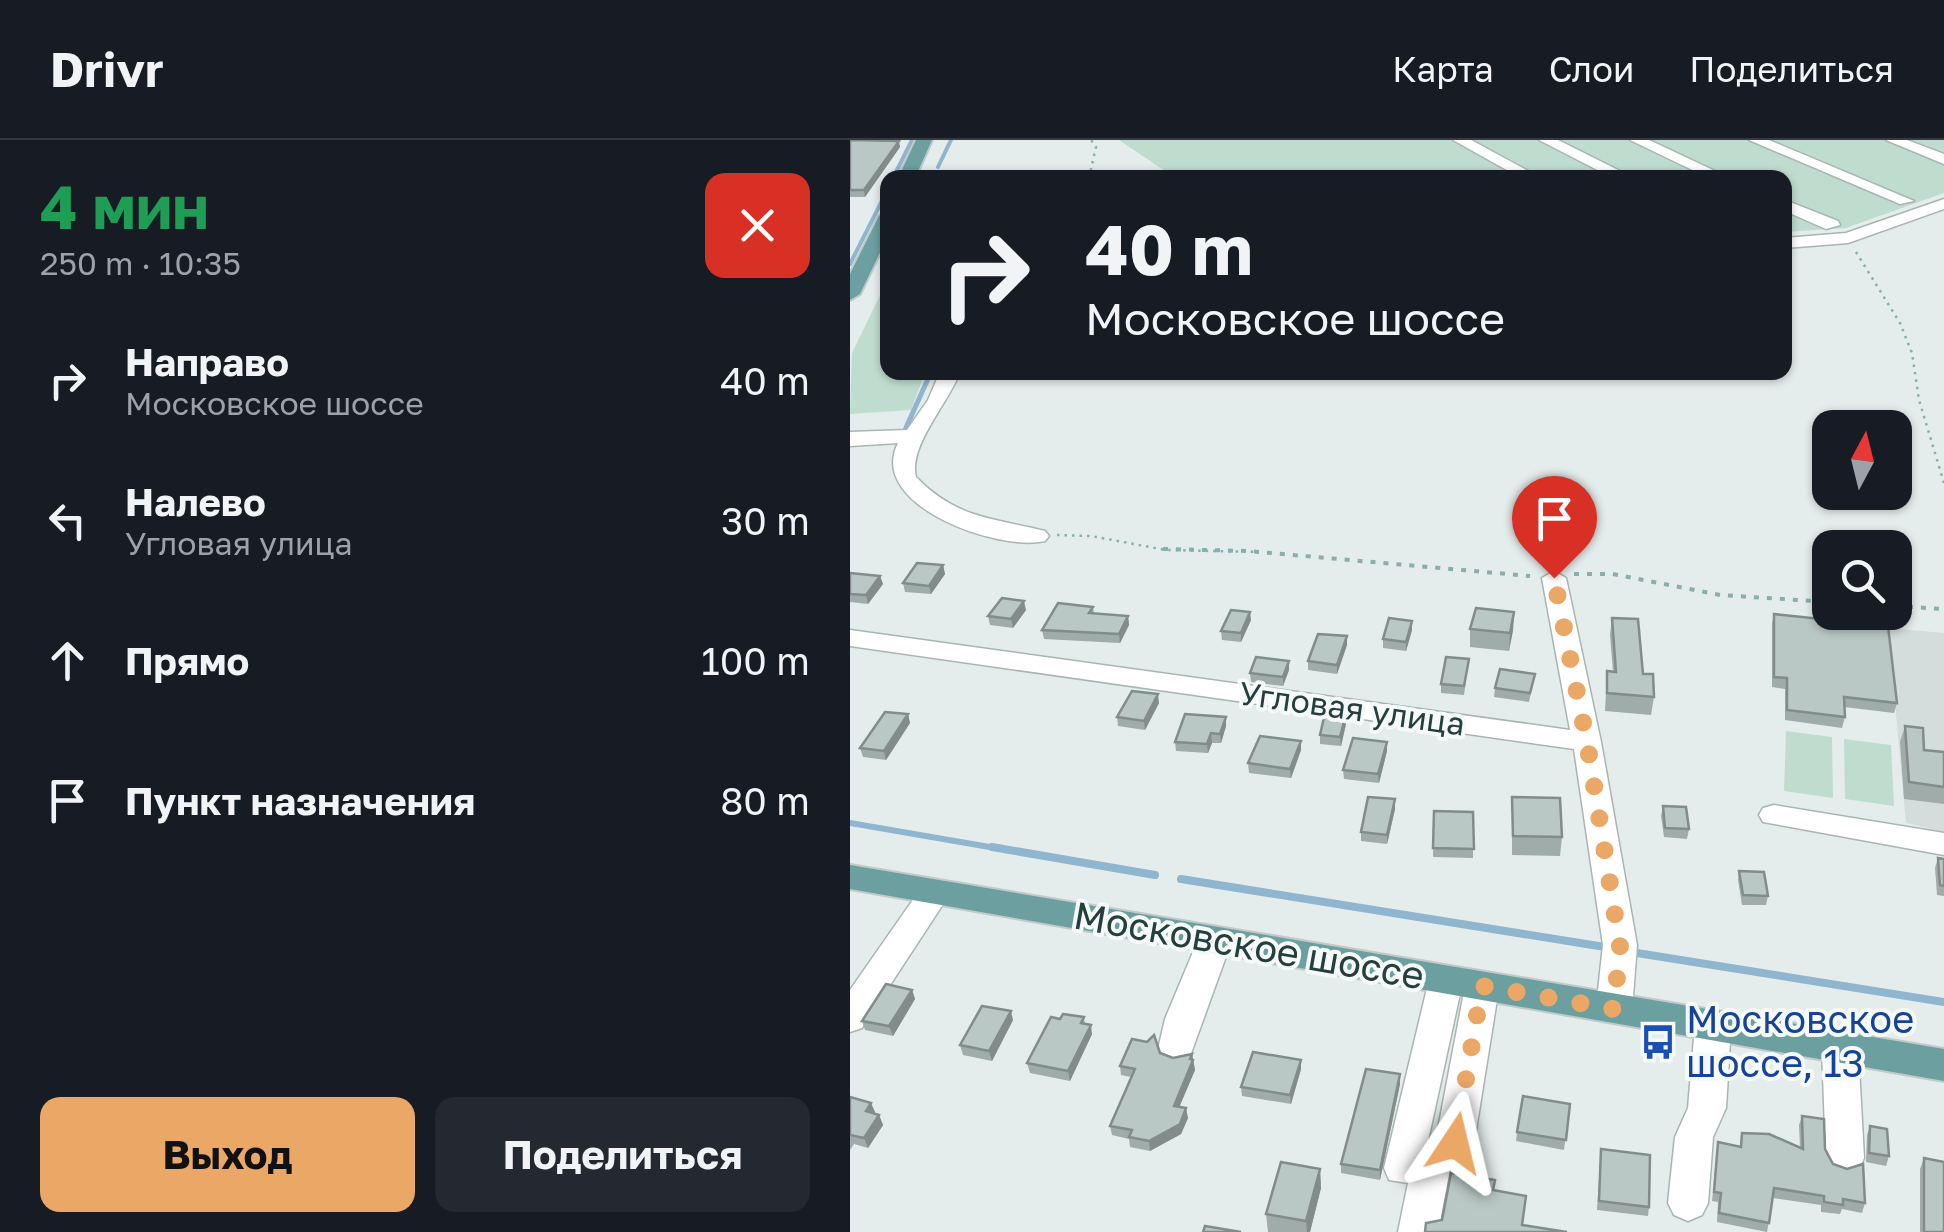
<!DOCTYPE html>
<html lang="ru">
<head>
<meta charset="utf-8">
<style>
  body { margin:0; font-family:"Golos Text",sans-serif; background:#242831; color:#f1f3f6; height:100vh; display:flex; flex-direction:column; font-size:38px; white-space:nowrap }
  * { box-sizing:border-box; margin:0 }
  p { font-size:32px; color:#9ea1a6 }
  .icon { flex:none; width:55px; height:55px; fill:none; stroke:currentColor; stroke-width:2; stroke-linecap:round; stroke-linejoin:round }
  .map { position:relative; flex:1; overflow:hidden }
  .sheet { display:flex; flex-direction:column; background:#171b24; width:850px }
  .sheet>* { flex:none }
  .top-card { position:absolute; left:30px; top:30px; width:912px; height:210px; border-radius:20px; box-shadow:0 2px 8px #0004; background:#171b24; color:#f1f3f6; overflow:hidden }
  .needle { width:65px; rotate:7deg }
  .buttons { position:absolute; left:962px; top:270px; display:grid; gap:20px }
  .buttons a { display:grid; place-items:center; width:100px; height:100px; border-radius:20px; background:#171b24; box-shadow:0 2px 8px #0004; font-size:50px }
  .pin { position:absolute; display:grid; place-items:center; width:85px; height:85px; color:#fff; margin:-102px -42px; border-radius:50% 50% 50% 0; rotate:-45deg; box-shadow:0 0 10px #0007 }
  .pin .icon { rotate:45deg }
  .me { position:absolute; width:110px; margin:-55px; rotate:10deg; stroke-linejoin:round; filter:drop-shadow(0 0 8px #0008) }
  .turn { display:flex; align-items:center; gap:35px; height:210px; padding:0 40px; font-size:45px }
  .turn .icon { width:130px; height:130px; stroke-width:2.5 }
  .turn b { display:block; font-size:70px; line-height:85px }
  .round { display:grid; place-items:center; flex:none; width:105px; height:105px; border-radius:20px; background:#242831 }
  .head { display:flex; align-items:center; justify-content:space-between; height:170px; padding:0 40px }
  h1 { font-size:60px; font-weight:700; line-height:75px; color:#1e9e55 }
  .primary-button { display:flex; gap:20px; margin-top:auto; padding:20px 40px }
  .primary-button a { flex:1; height:115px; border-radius:20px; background:#eba765; color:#111; font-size:40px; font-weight:700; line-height:115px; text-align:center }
  .primary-button a+a { background:#242831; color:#f1f3f6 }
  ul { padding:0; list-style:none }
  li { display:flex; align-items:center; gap:30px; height:140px; padding:0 40px }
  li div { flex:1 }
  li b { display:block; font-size:38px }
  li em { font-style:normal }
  header { display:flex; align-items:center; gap:60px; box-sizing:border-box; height:140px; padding:0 50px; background:#171b24; border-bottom:2px solid #363941 }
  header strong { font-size:48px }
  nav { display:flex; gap:55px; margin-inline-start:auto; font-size:35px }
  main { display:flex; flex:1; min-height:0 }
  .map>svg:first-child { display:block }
  .built { fill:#d3dddb }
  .green { fill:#bfddcf }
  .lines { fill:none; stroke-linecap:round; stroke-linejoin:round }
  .stream-far3 { stroke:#90b6cf; stroke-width:4 }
  .stream-far2 { stroke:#90b6cf; stroke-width:5 }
  .stream-far1 { stroke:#90b6cf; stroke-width:6 }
  .stream { stroke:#90b6cf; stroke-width:8 }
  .minor-casing { stroke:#a8b5b4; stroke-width:3 }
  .major-casing { stroke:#c2c9c9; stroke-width:4 }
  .path-far1 { stroke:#87afac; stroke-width:2.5; stroke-dasharray:2.5 5; stroke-linecap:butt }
  .path { stroke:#87afac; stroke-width:4; stroke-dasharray:5 8; stroke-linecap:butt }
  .minor { fill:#fff; fill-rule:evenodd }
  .major { fill:#6ca0a0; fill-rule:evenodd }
  .wall { fill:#a0aca9 }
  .shaded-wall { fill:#828c8a }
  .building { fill:#bac8c5; stroke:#828c8a; stroke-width:2.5 }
  .route { stroke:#eba765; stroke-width:18; stroke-dasharray:0 32.4 }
  .labels { text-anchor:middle; stroke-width:8; stroke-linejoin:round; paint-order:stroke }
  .street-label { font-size:32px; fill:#253e3e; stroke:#f5faf9 }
  .near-street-label { font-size:38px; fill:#253e3e; stroke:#f5faf9 }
  .near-transit-label { font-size:38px; fill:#164399; stroke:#f5faf9; text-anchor:start }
</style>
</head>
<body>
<header>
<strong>Drivr</strong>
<nav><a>Карта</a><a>Слои</a><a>Поделиться</a></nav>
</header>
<main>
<section class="sheet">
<div class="head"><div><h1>4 мин</h1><p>250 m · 10:35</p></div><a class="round" style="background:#d93025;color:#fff"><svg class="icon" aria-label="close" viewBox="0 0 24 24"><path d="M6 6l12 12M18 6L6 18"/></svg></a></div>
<ul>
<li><svg class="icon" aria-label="right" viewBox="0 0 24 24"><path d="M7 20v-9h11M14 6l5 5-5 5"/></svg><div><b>Направо</b><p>Московское шоссе</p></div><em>40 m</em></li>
<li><svg class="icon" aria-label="left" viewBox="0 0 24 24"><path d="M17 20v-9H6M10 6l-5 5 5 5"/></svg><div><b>Налево</b><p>Угловая улица</p></div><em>30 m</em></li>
<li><svg class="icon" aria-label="ahead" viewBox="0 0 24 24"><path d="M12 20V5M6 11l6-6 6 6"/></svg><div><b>Прямо</b></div><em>100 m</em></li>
<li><svg class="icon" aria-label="arrive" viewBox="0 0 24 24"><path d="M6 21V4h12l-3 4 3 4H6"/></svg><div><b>Пункт назначения</b></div><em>80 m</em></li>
</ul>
<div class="primary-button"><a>Выход</a><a>Поделиться</a></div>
</section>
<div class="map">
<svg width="1094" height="1092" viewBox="0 0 1094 1092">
  <rect width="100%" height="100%" fill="#e5edec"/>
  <path class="built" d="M1038,488L1094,493V692L1056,683Z"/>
  <g class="green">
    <path d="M269,0H1094V53L996,88L935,92V38L324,37Z"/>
    <path d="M37,141L38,232L75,233L61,270L0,274L2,213Z"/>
    <path d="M936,591L982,597L983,658L934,651Z"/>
    <path d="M994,599L1041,605L1044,666L995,659Z"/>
  </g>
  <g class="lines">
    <g class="stream-far3">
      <path d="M88,27L101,0"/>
      <path d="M43,38L62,0"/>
      <path d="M0,124L38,49"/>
    </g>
    <path class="stream-far2" d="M55,290L81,232"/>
    <path class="stream-far1" d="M0,683L157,710"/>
    <g class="stream">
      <path d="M142,707L305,735"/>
      <path d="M331,739L755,807"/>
      <path d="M787,813L1094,862"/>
    </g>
    <defs>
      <g id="minor">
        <path d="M603,0H621L691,38H671Z"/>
        <path d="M689,0H708L784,38H763Z"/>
        <path d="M780,0H799L880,38H859Z"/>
        <path d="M899,0H919L1064,61L1050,64Z"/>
        <path d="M1036,0H1057L1094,14V24Z"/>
        <path d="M1094,59V69L998,103L935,108V98L996,93Z"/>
        <path d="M935,60L988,81L990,85L976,89L935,71Z"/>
        <path d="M90,232H110C98,264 58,306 66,337C107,379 143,378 195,391L199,396L195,401C150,412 16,366 48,303L0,306V292L57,290L78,260Z"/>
        <path d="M704,431L716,438L751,602L787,805L782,869L776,879L764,883L752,879L746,869L753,805L724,609L0,506V490L720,590L692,438Z"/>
        <path d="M924,665L1094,693V715L913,682L909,675L913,668Z"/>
        <path d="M85,740L96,744L101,752L12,888L0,892V850L74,744Z"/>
        <path d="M365,787L377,791L382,800L339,919L326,924L313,919L308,909L315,879L348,800L353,791Z"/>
        <path d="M596,827L608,831L613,840L578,1001L587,994L615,847L620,838L632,834L644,838L649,847L624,1003L619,1015L600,1029L588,1092H548L558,1043L539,1040L534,1028L579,840L584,831Z"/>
        <path d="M863,872L876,876L881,886L876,968L863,997L858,1063L852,1075L838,1081L824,1075L818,1063L825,997L838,968L845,886L850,876Z"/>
        <path d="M990,893L1003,898L1008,908L1014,1018L1009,1030L995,1035L981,1030L976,1018L972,908L977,898Z"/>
      </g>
      <g id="major">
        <path d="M66,0H82L65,38H48Z"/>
        <path d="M38,71V96L10,154L0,160V134L29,76Z"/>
        <path d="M0,725L1094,909V941L0,749Z"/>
      </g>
    </defs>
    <use href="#minor" class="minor-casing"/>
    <use href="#major" class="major-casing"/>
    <g class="path-far1">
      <path d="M239,38L246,7L241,0"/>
      <path d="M1006,112L1050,183L1062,213L1069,260L1094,343"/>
      <path d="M207,395L241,396L316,410L409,412"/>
    </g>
    <g class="path">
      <path d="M313,409L398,411L680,436"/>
      <path d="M724,434H763L870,455L980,462"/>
      <path d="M1045,466L1094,469"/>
    </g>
    <use href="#minor" class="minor"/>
    <use href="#major" class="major"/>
  </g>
  <g class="wall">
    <path d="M0,0H47L50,7L15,57H0Z"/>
    <path d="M93,425L95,434L81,454L55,452L53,443Z"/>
    <path d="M0,433L30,436L33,444L18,464L0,462Z"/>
    <path d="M243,467L244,473L278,476L279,485L270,503L194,499L192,490Z"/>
    <path d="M176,470L163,488L140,485L138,476Z"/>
    <path d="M664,472L663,490L659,511L620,507V489Z"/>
    <path d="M924,474L1047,563L1044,573L994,567L995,577L992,588L935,580V549L922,547V484Z"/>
    <path d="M762,478L804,557L801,575L755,571L757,531L763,532L760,495Z"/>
    <path d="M401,480L391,502L372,500L371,491Z"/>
    <path d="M562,490L556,511L533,508V499Z"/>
    <path d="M497,505L487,534L458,530V521Z"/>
    <path d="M619,519L614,555L591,553V544Z"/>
    <path d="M439,530L433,546L401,542L400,533Z"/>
    <path d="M685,534L679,562L644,557L645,548Z"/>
    <path d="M309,563L295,590L268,586L267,577Z"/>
    <path d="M58,574L60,583L36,620L13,617L10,608Z"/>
    <path d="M376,577V586L371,603H362L358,613L326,611L325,602Z"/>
    <path d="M496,584L491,606L470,604V595Z"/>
    <path d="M1055,586L1074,610L1094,612V664L1054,659L1050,602Z"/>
    <path d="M537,602V611L529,643L494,639L493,630Z"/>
    <path d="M451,610L441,638L399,633L398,623Z"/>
    <path d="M662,657L712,697L710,716L662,715Z"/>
    <path d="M813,666L839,689L837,699L814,697L811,676Z"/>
    <path d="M545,669L537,704L511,701V692Z"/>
    <path d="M584,671L623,672V718L583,717Z"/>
    <path d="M1088,718L1094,719V756L1087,755L1085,728Z"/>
    <path d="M889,731L918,756L916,765H892L888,740Z"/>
    <path d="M62,850L65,859L43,896L15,890L12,881Z"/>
    <path d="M234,877L235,884L242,894L220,941L180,933L177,923L210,879Z"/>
    <path d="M163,880L142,921L113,915L110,905Z"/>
    <path d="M310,913L323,918L342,914L345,930L329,967L338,978L331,994L300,1011L280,1007L279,999L262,995L260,986L281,937L271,935L270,926Z"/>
    <path d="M451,920V929L441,964L392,956L391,947Z"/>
    <path d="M550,944L530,1040L491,1033V1024Z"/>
    <path d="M0,957L21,963L24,974L29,975L33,985L18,1008L4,1004L0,1010Z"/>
    <path d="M720,964L714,1010L666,1001L667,992Z"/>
    <path d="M952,976L975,1009L983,1024L1015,1063L1012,1073L992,1069L990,1074L971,1072V1065L923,1058L917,1092L867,1082L868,1062L862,1061L868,1002L890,1006L892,993L950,1008L949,985Z"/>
    <path d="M1020,986L1039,1016L1036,1026L1016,1022L1017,995Z"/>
    <path d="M751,1009L799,1067L798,1076L747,1070Z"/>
    <path d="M1074,1018L1094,1092H1070V1029Z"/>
    <path d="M470,1029L471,1048L460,1092H418L416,1074Z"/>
  </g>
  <g class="shaded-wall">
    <path d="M44,0H47L45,6L49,1L50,7L15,57L14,50Z"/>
    <path d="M93,425L95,434L81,454L79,446Z"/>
    <path d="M30,436L33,444L18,464L16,455Z"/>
    <path d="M174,461L176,470L163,488L161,479Z"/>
    <path d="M400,472L401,480L391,502V493Z"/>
    <path d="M664,472L663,490L659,511L660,493Z"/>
    <path d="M278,476L279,485L270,503L269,494Z"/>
    <path d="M562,481V490L556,511V502Z"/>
    <path d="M497,496V505L487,534V525Z"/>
    <path d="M439,521V530L433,546V537Z"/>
    <path d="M308,554L309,563L295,590L294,581Z"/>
    <path d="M58,574L60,583L36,620L34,611Z"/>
    <path d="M496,574V584L491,606L490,597Z"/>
    <path d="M376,577V586L371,603L370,594Z"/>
    <path d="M361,593L362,603L358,613L357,604Z"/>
    <path d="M451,601V610L441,638L440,629Z"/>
    <path d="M537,602V611L529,643L528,634Z"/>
    <path d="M545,659V669L537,704V695Z"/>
    <path d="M62,850L65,859L43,896L39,886Z"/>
    <path d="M161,871L163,880L142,921L139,911Z"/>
    <path d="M241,885L242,894L220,941L218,931Z"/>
    <path d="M342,914L345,930L326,975L324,966Z"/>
    <path d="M451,920V929L441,964L440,955Z"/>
    <path d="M550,934V944L530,1040V1030Z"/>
    <path d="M21,963L25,972L19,981L16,971Z"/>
    <path d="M336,968L338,978L331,994L300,1011L299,1001Z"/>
    <path d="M29,975L33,985L18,1008L14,998Z"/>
    <path d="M470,1029L471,1048L460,1092H457L456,1081Z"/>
  </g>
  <g class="building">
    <path d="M0,0L49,1L14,50H0Z"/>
    <path d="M67,423L93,425L79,446L53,443Z"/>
    <path d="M0,433L30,436L16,455L0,454Z"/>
    <path d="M152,458L174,461L161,479L138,476Z"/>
    <path d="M208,463L243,467L239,473L278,476L269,494L192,490Z"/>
    <path d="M626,468L664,472L660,493L620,489Z"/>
    <path d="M381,470L400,472L391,493L371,491Z"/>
    <path d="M924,474L1038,486L1047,563L994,557L995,577L937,570V538L924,537Z"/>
    <path d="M539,478L562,481L556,502L533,499Z"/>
    <path d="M762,478L788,479L793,534H803L804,557L757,553V531L766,532Z"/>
    <path d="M468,494L497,496L487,525L458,521Z"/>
    <path d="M406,517L439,521L433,537L400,533Z"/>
    <path d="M596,517L619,519L614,546L591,544Z"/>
    <path d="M650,529L685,534L680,553L645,548Z"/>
    <path d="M282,551L308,554L294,581L267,577Z"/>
    <path d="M35,572L58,574L34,611L10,608Z"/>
    <path d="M475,573L496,574L490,597L470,595Z"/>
    <path d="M335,574L376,577L370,594L361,593L357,604L325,602Z"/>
    <path d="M1055,586L1073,588L1074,610L1094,612V647L1059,642Z"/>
    <path d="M410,596L451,601L440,629L398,623Z"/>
    <path d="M503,598L537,602L528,634L493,630Z"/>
    <path d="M518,657L545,659L537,695L511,692Z"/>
    <path d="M662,657L710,658L712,697L663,696Z"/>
    <path d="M813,666L836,667L839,689L815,688Z"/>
    <path d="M584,671L623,672L624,709L583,708Z"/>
    <path d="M1088,718L1094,719V746L1090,745Z"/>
    <path d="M889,731L914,732L918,756L893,755Z"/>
    <path d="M36,844L62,850L39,886L12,881Z"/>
    <path d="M132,866L161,871L139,911L110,905Z"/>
    <path d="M213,874L234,877L231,883L241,885L218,931L177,923L201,877L210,879Z"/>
    <path d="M304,895L310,913L323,918L342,914L340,919L343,920L324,966L336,968L330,984L299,1001L279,997L282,990L260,986L285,929L270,926L282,899L297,902Z"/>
    <path d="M403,912L451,920L440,955L391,947Z"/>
    <path d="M516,929L550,934L530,1030L491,1024Z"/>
    <path d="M673,956L720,964L716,1000L667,992Z"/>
    <path d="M0,957L21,963L16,971L29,975L14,998L0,995Z"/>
    <path d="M952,976L974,979L975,1009L983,1024L997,1029L1013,1024L1015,1063L993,1059V1065L974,1062V1056L924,1048L919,1083L869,1073L871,1053L864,1052L868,1002L891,1007L892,993L919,994L953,1009Z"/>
    <path d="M1020,986L1037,989L1039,1016L1019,1013Z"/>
    <path d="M751,1009L800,1015L799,1067L749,1061Z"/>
    <path d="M1074,1018L1094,1022V1092H1074Z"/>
    <path d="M431,1022L470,1029L456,1081L416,1074Z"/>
    <path d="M601,1033L645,1040L643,1050L676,1056L672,1085L717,1092H575L576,1083L592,1080Z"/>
    <path d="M355,1086L391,1092H353Z"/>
  </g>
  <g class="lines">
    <path class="route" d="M605,1003L632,846L764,869L770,806L737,602L704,438"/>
  </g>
  <defs>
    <symbol id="bus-bare" viewBox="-9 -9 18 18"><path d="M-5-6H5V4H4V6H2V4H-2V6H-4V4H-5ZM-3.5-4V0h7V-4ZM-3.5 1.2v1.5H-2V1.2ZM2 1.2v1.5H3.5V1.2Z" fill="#1a4fb4" stroke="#f5faf9" stroke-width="2.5" paint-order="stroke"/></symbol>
  </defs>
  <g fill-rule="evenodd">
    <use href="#bus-bare" x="783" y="877" width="50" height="50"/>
  </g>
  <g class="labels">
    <g class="street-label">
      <text transform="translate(502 569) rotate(8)" y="11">Угловая улица</text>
    </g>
    <g class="near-street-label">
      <text transform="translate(399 806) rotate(10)" y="13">Московское шоссе</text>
    </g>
    <g class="near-transit-label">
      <text x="836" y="893">Московское<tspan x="836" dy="44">шоссе, 13</tspan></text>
    </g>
  </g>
</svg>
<div class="buttons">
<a><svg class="needle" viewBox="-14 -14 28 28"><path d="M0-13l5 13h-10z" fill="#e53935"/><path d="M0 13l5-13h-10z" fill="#9ea1a6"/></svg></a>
<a><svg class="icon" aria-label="search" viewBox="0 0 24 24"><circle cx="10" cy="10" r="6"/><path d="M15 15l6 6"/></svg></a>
</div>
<div class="pin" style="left:704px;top:438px;background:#d93025"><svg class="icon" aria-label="arrive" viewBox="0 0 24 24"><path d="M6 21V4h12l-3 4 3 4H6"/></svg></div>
<svg class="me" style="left:605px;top:1003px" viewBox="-20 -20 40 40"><path d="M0-17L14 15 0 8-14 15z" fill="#eba765" stroke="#fff" stroke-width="4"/></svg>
<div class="top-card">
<div class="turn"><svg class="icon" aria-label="right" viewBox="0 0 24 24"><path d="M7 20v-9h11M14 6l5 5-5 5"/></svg><div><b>40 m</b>Московское шоссе</div></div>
</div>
</div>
</main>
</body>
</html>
